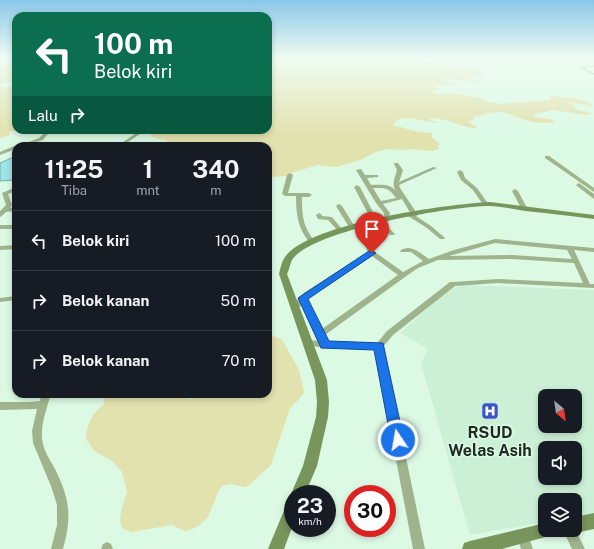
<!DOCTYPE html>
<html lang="id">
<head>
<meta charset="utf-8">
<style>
  body { margin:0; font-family:"Public Sans",sans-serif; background:#20242c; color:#f1f3f6; height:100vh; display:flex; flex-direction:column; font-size:15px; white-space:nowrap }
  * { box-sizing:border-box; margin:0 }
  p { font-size:13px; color:#9ea1a6 }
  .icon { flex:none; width:22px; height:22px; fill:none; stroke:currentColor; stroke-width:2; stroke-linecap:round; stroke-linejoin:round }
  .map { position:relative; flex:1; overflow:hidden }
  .sheet { position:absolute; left:12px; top:142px; width:260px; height:256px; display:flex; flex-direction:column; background:#171b24; border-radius:12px; box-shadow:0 2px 6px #0003 }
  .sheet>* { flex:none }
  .top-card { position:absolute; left:12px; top:12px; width:260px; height:122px; border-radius:12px; box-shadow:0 2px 6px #0003; background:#0b6e4f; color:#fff; overflow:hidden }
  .needle { width:26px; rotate:151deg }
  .fabs { position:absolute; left:538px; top:389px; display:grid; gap:8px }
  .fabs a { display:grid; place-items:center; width:44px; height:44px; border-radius:8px; background:#171b24; box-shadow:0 2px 6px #0003; font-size:20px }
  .speed { position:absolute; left:284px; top:485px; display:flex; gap:8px; font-size:20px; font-weight:700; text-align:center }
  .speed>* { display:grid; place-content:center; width:52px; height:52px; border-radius:50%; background:#171b24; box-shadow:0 2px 6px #0003; line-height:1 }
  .speed small { font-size:10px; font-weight:400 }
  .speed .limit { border:6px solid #d22; background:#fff; color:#111 }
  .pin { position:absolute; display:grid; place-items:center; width:34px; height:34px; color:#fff; margin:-41px -17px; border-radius:50% 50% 50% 0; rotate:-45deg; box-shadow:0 0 4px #0007 }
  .pin .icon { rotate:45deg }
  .me { position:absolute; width:44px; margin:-22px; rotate:348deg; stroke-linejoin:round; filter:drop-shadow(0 0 3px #0008) }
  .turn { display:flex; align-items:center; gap:14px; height:84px; padding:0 16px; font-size:18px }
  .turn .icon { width:52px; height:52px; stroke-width:2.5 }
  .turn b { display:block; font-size:28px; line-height:34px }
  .then { display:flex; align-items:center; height:38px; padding:0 16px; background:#0003; gap:8px; font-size:15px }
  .eta { display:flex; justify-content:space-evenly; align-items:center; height:68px; text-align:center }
  .eta b { font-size:24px; font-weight:700; line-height:28px }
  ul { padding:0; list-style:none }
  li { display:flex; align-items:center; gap:12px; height:60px; padding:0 16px; border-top:1px solid #363941 }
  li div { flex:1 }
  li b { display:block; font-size:15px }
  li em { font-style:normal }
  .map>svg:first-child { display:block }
  .built { fill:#ccf0d6; fill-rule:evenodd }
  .green { fill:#e2e2af }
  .water { fill:#9de4e7; stroke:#77acac }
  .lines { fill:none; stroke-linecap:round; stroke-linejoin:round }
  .street { fill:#9fb48d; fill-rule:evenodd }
  .secondary { fill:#78955c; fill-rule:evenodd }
  .route { fill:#1a73e8; stroke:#114b97 }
  .labels { text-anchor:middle; stroke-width:3; stroke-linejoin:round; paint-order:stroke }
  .near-poi-label { font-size:16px; font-weight:bold; fill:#1e2921; stroke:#dcf9e4 }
</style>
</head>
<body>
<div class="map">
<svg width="594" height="549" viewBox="0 0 594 549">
  <rect width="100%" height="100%" fill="#dcf9e4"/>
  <path class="built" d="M462,285L594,290V514L575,517V500H545V522L470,535L421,363L428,349L400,333L448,290ZM545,396H575V426H545ZM545,448H575V478H545Z"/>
  <g class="green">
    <path d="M0,58H16V80L0,85Z"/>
    <path d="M268,58H414L430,64L476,69L485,74L483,77H461L479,81L477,82L448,79L445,80L457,85H433L432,86L442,90H427L440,94L448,93L477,97L482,98L481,100L500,104L549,100L552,99L548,97C554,95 558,97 564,98C576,98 585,99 594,106L567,102L575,107L574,108L576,109L594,114L585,115L554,110L532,115C539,120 550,117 556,122C546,124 532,123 522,119C514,116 506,112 498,112C489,112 482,115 474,117L473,120L467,121L478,128C465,130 442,115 428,119L438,123C425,123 401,111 393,125L414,131L433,133L431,137L440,144L438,146L439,149L432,151L413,149L403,150L388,149L376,152L360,160L336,167L317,165L292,173L287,176L272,177L268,178V146H163L167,140L157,139L150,135L158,130H268Z"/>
    <path d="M0,87H16V130H18L9,132L10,135L0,138Z"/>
    <path d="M268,333L270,335L281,339L284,343L299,370L304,392L302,396L290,408L271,465L248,486L244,487L231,484L222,486L219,490L208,517L200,525L190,530L185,531L172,525L131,532L122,528L120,520L121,511L127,492L122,472L112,461L94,451L86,439C87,424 92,413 104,404V396L102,394H87H182L184,397L190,399L207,394H268Z"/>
  </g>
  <path class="water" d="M16,156V180L0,181V163Z"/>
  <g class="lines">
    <g class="street">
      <path d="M505,58H517L505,60L504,59Z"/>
      <path d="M556,58H575L574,59Z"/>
      <path d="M588,59L587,61L570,63L569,62Z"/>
      <path d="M594,65V67L584,68L594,73V75L578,67Z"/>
      <path d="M23,130L45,132L47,130H51L43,140L24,146H18L39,138L43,134L32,133Z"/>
      <path d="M141,130H146L122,146H117Z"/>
      <path d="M14,146H18H16V149L0,155V152Z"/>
      <path d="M545,156H549L594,188V192L545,158Z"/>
      <path d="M394,163H398L403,170L399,182L433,167L437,168L399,185L400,188L418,215L416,216L431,226L444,237L445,238L444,239H440L427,228L408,216V214H411L402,199L383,204L390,213L389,220H385L384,213L376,203L356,170L361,169L365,175H378V177L367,178L371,185C381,185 389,183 396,191C391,184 395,178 397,170L394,164ZM373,188C386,188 388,187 396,198L381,201Z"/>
      <path d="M460,170L463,172L465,178L477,188L489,205L488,206H484L473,190L461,180L457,172Z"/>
      <path d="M290,173L293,175L288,193H309L312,195L309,197H302C302,217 303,226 315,242L314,243H310C298,229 296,215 296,196H285L282,194L287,175Z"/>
      <path d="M579,183L594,194V199L577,186L576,185Z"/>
      <path d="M357,185L360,187L377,220H381L395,234L394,235H390L377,223H373L354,187Z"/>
      <path d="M16,187V191L8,194L12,205L10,208L16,207V211L6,212L2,216L0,217V211L6,205L2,193Z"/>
      <path d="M515,189L518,191L527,208L526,209L524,210L521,208L512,191Z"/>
      <path d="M339,204L342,206L355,227L354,228H350L349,227L336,206Z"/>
      <path d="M319,213L321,214L322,216L332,217L342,229L343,230L342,231H338L328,220L318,219L316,215Z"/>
      <path d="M359,223L361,224L371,235L368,239L375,252L403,272L423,261L411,252H401L400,251C410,243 420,253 429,259L454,250L495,239L594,248V252L574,250L590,284H594V288L498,283L455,286L393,335L383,347L425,549H413L375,349L325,348L305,345L304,343L305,341L308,340L320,341L302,304C299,308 298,312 292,311L291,309L300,296L305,292L368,252L362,239L365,235L356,225ZM495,243L567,250L572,259L512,255L449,256ZM372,256L398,275L322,329L307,299ZM512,259L574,263L583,283L498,279L453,282H450L387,331L377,343L328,342L325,335L405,277L418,268L438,260Z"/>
      <rect x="0" y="225" width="16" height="4"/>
      <path d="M16,245V249L0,250V246Z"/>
      <path d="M16,296V300L0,302V298Z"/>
      <path d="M41,394H51C47,408 41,423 42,438C43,450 50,460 55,469C70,499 72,517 63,549H51L57,525V505L51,486L33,443L32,431L37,409L0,410V402H30L40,401Z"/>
      <path d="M575,529L585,549H572L563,530Z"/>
      <path d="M523,531L527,533L533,549H521L517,537L519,533Z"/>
      <path d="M107,542L111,544L113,549H101L103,544Z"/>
    </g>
    <g class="secondary">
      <path d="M490,202L594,215V219C571,216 548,213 525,211C513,209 500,206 489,206C453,206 311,230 292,260C290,264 289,270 287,274L327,380L329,402L328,417L317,466L305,494H293V525L284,549H268L288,501L293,499L291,494L303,466L316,417L317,402L315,380L279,274C280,269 282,261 285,257C309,223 448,204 490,202Z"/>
      <path d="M594,513V529L575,533L570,530H575V517Z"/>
      <path d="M545,523V530H556L553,535L502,549H462L464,543L470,541Z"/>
    </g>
  </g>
  <linearGradient id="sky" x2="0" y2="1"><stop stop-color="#8ac7e8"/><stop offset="0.43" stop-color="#effcf3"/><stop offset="1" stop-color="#effcf3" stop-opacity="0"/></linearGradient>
  <rect width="594" height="135" fill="url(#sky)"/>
  <path class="route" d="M369,251H372L376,253L308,299L329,341L383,343L404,440L402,445L398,446L393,445L391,440L374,350L321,348L298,298Z"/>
  <defs>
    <symbol id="hospital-square" viewBox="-11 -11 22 22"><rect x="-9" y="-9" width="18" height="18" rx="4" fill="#3854c6" stroke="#dcf9e4"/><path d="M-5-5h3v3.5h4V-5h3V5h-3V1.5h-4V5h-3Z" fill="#fff"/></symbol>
  </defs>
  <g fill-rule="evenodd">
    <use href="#hospital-square" x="480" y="401" width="20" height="20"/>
  </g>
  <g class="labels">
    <g class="near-poi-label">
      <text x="490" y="438">RSUD<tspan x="490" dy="18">Welas Asih</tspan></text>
    </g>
  </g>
</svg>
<div class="fabs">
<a><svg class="needle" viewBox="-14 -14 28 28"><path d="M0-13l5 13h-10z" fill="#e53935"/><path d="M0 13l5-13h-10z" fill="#9ea1a6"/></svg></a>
<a><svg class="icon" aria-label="sound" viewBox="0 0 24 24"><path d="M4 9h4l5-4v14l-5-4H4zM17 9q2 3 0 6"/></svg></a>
<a><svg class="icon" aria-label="layers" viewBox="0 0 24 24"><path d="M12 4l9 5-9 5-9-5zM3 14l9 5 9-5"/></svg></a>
</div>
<div class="speed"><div>23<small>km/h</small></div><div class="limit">30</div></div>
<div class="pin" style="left:372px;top:253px;background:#d93025"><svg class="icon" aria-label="arrive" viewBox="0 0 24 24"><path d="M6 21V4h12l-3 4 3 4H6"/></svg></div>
<svg class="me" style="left:398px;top:440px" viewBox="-20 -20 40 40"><circle r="17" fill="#1a73e8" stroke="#fff" stroke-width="3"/><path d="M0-11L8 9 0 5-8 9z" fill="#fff"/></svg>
<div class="top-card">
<div class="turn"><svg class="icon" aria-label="left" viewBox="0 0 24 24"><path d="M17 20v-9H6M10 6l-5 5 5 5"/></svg><div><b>100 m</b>Belok kiri</div></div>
<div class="then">Lalu<svg class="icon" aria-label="right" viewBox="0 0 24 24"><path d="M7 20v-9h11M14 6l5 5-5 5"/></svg></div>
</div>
<section class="sheet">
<div class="eta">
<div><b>11:25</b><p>Tiba</p></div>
<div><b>1</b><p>mnt</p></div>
<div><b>340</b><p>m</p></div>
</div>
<ul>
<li><svg class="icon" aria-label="left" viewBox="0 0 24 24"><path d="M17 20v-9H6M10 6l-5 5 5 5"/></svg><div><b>Belok kiri</b></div><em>100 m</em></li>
<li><svg class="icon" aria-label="right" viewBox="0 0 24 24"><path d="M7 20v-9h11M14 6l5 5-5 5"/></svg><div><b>Belok kanan</b></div><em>50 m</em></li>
<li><svg class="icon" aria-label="right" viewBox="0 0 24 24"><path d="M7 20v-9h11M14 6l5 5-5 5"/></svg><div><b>Belok kanan</b></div><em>70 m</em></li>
</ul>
</section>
</div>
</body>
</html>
